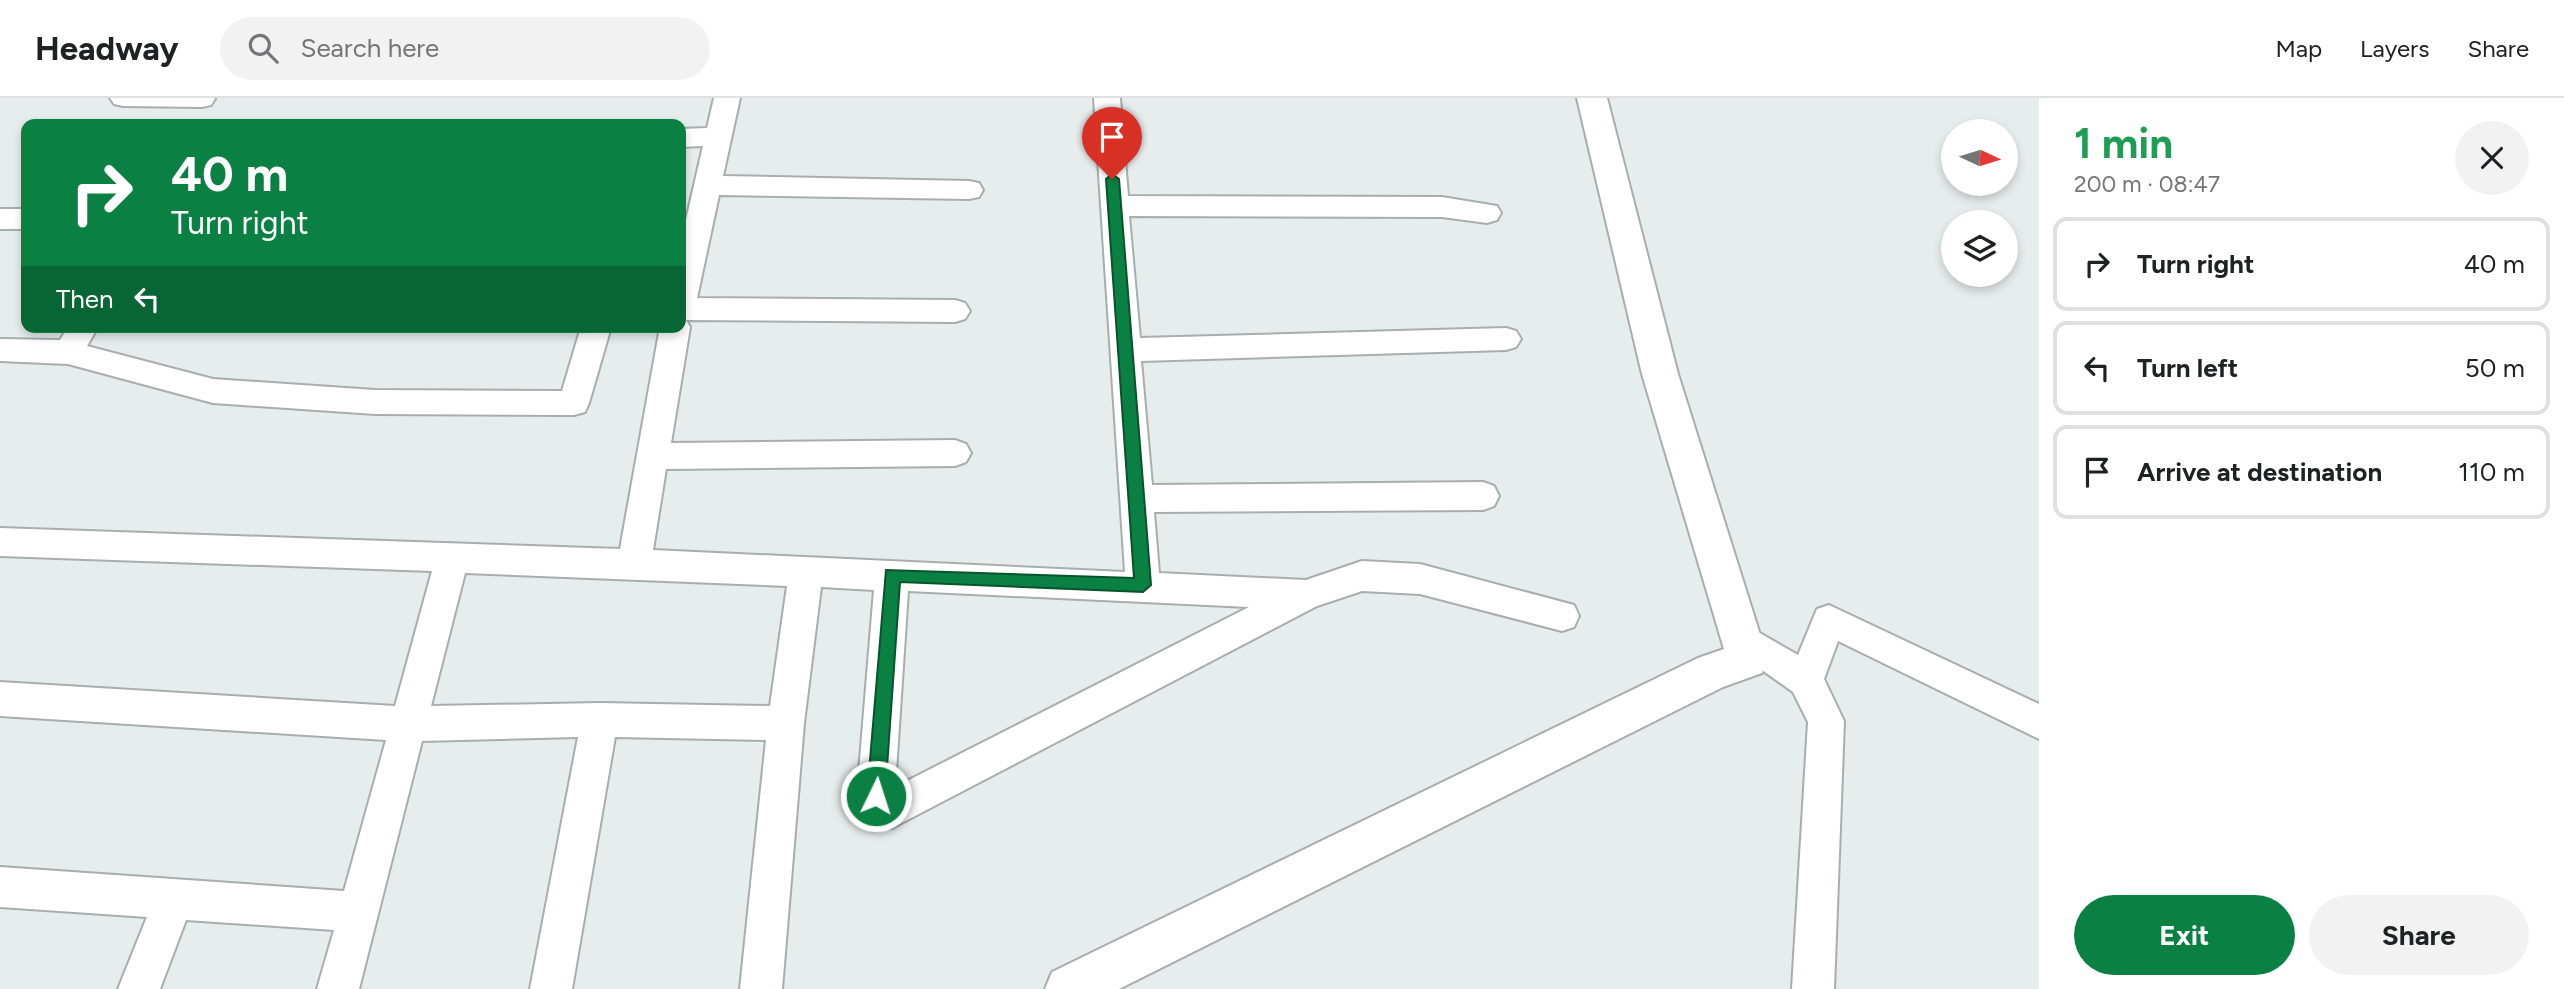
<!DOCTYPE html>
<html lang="en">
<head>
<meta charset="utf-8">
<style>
  body { margin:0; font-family:Figtree,sans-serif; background:#f2f2f2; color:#202124; height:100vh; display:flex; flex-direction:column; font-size:26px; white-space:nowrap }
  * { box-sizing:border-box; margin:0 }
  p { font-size:23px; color:#757577 }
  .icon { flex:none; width:38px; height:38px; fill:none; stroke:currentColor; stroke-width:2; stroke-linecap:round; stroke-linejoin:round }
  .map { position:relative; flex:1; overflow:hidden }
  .drawer { display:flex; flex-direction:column; background:#fff; width:525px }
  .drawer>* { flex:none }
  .hud { position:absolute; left:21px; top:21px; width:665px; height:214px; border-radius:14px; box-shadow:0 4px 10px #0003; background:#0b8043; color:#fff; overflow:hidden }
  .needle { width:46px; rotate:94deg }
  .controls { position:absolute; left:1941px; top:21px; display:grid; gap:14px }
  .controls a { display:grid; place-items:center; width:77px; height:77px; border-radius:50%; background:#fff; box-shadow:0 4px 10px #0003; font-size:35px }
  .pin { position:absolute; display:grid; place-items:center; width:60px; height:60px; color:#fff; margin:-72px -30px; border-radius:50% 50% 50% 0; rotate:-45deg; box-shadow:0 0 7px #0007 }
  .pin .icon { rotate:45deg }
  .me { position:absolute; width:77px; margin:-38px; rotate:4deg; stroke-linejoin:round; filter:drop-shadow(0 0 5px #0008) }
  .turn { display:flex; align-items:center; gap:24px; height:147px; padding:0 35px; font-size:32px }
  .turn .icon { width:91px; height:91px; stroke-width:2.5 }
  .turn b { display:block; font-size:49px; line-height:60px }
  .then { display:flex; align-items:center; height:66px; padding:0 35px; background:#0003; gap:14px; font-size:26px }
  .round { display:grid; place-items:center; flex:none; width:74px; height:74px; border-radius:37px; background:#f2f2f2 }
  .headline { display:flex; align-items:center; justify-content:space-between; height:119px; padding:0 35px }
  h1 { font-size:42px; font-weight:700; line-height:52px; color:#1e9e55 }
  .primary-button { display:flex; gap:14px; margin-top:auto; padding:14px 35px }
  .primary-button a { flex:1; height:80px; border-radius:42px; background:#0b8043; color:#fff; font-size:28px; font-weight:700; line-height:80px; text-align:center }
  .primary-button a+a { background:#f2f2f2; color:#202124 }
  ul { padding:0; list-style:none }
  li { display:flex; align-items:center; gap:21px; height:94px; margin:0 14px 10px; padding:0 21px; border:4px solid #e0e0e0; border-radius:14px }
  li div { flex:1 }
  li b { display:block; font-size:26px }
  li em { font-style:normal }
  header { display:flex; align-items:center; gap:42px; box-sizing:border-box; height:98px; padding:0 35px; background:#fff; border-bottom:2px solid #e0e0e0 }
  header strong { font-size:33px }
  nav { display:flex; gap:38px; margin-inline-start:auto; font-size:24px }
  .search { width:490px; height:63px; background:#f2f2f2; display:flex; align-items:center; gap:18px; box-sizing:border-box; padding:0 24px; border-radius:38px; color:#757577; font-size:26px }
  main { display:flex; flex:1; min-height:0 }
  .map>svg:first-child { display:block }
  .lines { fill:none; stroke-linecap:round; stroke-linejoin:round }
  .street-casing { stroke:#a8adad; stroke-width:4 }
  .secondary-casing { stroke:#a8adad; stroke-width:4 }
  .street { fill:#fff; fill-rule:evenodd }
  .secondary { fill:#fff; fill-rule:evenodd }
  .route { fill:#0b8043; stroke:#07532c; stroke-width:2 }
</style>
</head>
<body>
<header>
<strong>Headway</strong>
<div class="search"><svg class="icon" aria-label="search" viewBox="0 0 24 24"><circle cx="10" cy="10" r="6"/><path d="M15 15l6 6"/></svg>Search here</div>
<nav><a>Map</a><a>Layers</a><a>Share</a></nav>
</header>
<main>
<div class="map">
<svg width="2039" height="891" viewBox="0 0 2039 891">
  <rect width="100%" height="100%" fill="#e7edec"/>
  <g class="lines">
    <defs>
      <g id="street">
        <path d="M110,0H214L215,1L211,7L202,9L123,8L114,6Z"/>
        <path d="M714,0H740L723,78L969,83L979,85L983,92L979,99L969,101L719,97L697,200L955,202L965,205L970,213L965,221L955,224L686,222L690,229L671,345L955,342L966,346L971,355L966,364L955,368L666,371L653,452L1125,474L1094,0H1120L1128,98L1442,99L1497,108L1501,115L1497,122L1487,125L1442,119L1129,118L1140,240L1506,230L1516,233L1521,241L1516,249L1506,252L1141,263L1152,387L1483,384L1494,388L1499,398L1494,408L1483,412L1154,414L1159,475L1306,482L1362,463L1420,466L1574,507L1579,518L1574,529L1562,533L1420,496L1362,493L1317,508L892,730C875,723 864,715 857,698L874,492L821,489L804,625L782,891H740L766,642L615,639L572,891H530L578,639L422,643L359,891H317L334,832L186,822L160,891H118L147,819L0,809V769L344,793L386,642L0,618V584L395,608L432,473L0,458V430L620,451L660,229H681V144L703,48L681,49V31L707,30ZM465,475L787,488L770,608L600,605L431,608ZM908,493L1249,509L895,689Z"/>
        <rect x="0" y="111" width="26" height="20"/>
        <path d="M68,229H98L87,248L213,281L375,292L562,293L581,229H611L589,305L585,314L574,317L375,316L213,305L68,266L0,263V241L60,242Z"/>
        <path d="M1829,507L2039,606V641L1838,543L1824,581L1844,623L1834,891H1792L1808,624L1793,594L1762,572L1748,578L1736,573L1730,562L1746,539L1758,534L1798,557L1817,511Z"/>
      </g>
      <path id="secondary" d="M1577,0H1607L1678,276L1768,562L1762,575L1723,589L1119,891H1045L1052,874L1698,560L1724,551L1642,276Z"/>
    </defs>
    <use href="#street" class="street-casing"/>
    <use href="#secondary" class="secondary-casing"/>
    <use href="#street" class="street"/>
    <use href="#secondary" class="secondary"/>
  </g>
  <path class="route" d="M1112,76L1119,81L1151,487L1143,494L900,484L885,698L883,704L876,706L870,704L867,698L886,472L1134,480L1106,81Z"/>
</svg>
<div class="controls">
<a><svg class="needle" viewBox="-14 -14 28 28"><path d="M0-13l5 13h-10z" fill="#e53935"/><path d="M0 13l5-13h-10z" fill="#757577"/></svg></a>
<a><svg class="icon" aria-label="layers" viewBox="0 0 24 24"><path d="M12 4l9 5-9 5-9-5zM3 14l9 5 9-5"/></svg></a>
</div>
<div class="pin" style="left:1112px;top:81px;background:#d93025"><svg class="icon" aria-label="arrive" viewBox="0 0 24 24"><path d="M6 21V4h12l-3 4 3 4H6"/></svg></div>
<svg class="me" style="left:876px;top:698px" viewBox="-20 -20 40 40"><circle r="17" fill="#0b8043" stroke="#fff" stroke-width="3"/><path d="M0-11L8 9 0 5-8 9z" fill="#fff"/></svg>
<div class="hud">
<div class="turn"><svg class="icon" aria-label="right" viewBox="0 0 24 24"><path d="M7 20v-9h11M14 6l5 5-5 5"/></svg><div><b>40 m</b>Turn right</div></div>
<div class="then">Then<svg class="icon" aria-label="left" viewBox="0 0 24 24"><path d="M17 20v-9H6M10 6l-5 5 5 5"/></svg></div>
</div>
</div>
<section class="drawer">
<div class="headline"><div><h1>1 min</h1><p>200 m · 08:47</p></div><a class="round"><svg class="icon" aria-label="close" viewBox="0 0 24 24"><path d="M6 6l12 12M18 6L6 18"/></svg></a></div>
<ul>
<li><svg class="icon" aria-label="right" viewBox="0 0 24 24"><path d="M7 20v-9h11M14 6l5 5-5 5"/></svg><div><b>Turn right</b></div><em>40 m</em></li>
<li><svg class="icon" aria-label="left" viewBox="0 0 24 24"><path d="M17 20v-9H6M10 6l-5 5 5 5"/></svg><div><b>Turn left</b></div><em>50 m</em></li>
<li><svg class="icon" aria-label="arrive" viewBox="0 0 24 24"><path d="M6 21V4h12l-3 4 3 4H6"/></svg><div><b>Arrive at destination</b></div><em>110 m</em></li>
</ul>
<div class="primary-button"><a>Exit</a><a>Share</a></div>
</section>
</main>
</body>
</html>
